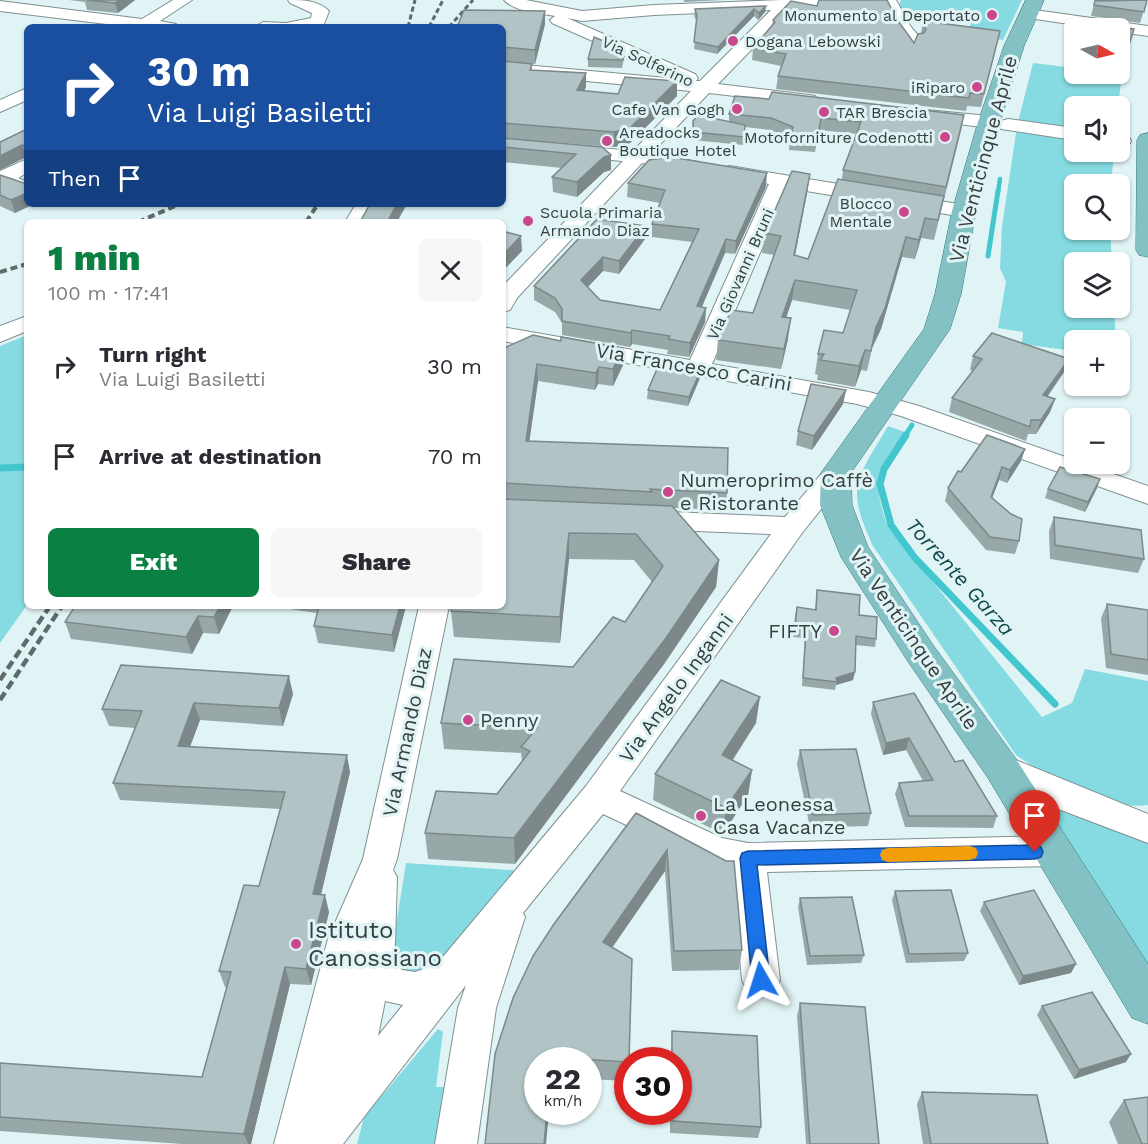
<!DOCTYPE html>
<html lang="en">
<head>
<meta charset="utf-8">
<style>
  body { margin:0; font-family:"Work Sans",sans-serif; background:#f7f7f7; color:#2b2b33; height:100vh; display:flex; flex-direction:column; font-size:22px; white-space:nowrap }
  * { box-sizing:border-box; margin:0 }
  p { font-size:20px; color:#7c7c81 }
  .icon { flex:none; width:33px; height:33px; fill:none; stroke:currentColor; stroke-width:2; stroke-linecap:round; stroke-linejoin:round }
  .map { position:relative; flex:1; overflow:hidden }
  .details { position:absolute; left:24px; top:219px; width:482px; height:390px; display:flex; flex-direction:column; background:#fff; border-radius:9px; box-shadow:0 2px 4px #0004 }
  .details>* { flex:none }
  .top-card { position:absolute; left:24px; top:24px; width:482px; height:183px; border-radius:9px; box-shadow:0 2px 4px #0004; background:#1a4fa0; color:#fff; overflow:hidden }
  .needle { width:39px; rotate:98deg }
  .controls { position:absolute; left:1064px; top:18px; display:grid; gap:12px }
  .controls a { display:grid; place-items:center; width:66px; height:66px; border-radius:9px; background:#fff; box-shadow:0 2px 4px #0004; font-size:30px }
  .speed { position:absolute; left:524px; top:1047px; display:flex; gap:12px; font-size:30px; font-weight:700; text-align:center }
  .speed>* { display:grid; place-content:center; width:78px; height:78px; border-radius:50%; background:#fff; box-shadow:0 2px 4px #0004; line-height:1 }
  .speed small { font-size:15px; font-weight:400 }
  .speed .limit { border:9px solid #d22; background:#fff; color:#111 }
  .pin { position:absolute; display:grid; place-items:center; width:51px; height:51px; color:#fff; margin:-62px -26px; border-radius:50% 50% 50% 0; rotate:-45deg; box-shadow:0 0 6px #0007 }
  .pin .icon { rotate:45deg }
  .me { position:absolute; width:66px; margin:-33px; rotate:354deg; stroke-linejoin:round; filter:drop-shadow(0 0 4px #0008) }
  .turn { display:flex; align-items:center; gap:21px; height:126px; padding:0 24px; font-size:27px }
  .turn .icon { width:78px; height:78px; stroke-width:2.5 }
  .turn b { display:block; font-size:42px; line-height:51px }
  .then { display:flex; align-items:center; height:57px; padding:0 24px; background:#0003; gap:12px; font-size:22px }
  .round { display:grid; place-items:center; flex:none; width:63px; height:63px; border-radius:9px; background:#f7f7f7 }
  .summary { display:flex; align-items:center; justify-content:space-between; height:102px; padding:0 24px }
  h1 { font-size:36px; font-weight:800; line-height:45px; color:#0b8043 }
  .cta { display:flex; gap:12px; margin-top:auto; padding:12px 24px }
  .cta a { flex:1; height:69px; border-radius:9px; background:#0b8043; color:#fff; font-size:24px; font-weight:800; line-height:69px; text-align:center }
  .cta a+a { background:#f7f7f7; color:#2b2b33 }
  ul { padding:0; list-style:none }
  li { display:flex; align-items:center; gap:18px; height:90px; padding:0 24px }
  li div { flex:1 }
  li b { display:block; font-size:22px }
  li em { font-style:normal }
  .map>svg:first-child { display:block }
  .green { fill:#85dbe1 }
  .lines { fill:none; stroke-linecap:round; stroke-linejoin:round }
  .stream-far2 { stroke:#44c6cf; stroke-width:4.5 }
  .stream-far1 { stroke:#44c6cf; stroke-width:5 }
  .stream { stroke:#44c6cf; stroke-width:7 }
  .minor-casing { stroke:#7f9091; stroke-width:2 }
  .major-casing { stroke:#34787d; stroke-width:1 }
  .minor { fill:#fff; fill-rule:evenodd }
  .major { fill:#84c1c5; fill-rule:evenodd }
  .rail-far2 { stroke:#606a6b; stroke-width:3; stroke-dasharray:5 3; stroke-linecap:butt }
  .rail-far1 { stroke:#606a6b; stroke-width:4; stroke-dasharray:7 4; stroke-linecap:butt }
  .rail { stroke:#606a6b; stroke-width:4.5; stroke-dasharray:9 4.5; stroke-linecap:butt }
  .wall { fill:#98a8a9 }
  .shaded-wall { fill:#7c8889 }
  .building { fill:#b1c3c4; stroke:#7c8889; stroke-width:1.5 }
  .route { fill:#1a73e8; stroke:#114b97; stroke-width:1.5 }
  .slow { fill:#f59e0b }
  .poi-dot { fill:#cb478c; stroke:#e1f4f5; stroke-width:2 }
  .labels { text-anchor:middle; stroke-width:6; stroke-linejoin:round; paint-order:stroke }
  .far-poi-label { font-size:16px; fill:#373e3f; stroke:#e1f4f5; text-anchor:end }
  .far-street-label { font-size:16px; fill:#373e3f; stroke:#e1f4f5 }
  .street-label { font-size:20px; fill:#373e3f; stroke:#e1f4f5 }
  .poi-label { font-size:20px; fill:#373e3f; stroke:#e1f4f5; text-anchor:start }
  .water-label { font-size:21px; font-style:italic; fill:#10494d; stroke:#e1f4f5 }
  .near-poi-label { font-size:24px; fill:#373e3f; stroke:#e1f4f5; text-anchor:start }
</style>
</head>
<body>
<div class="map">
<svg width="1148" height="1144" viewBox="0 0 1148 1144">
  <rect width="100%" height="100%" fill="#e1f4f5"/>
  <g class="green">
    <path d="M901,0H1022L1003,40L966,34L971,23L921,16L919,20L908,18L899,5Z"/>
    <path d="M1033,63L1074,68V74L1122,75L1118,106H1074V152H1114L1111,184H1074V230H1110L1112,262H1074V308H1114L1116,340H1074V351L1022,344L1023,332L998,328L1006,282L1000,268L1002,227L1017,126Z"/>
    <path d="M27,335V605L0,643V346Z"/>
    <path d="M888,426L905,432C878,474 871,476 887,525L1042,717L1072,703L1085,669L1148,681V805C1103,811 1051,779 1016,755L873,546C845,485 856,481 888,426Z"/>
    <path d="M1055,809L1148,842V980L1050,813Z"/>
    <path d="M406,863L527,871L443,969L427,974L400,972L391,957Z"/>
    <path d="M438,1029L443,1032L436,1087H451L442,1144H357L364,1117Z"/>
  </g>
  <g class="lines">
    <path class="stream-far2" d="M998,192L1000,179"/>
    <g class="stream-far1">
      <path d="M988,256L998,191"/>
      <path d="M905,436L912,425"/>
    </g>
    <g class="stream">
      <path d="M906,435L884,469L880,484L891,525L915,558L1055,704"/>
      <path d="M0,468L27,467"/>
    </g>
    <defs>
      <g id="minor">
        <path d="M173,0H192L160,21L176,24L178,27H131L0,11V1L142,19Z"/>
        <path d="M288,0C303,0 318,0 329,11L324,24L313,27H255L263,22L286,23L311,18L312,13L290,3Z"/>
        <path d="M504,0H526L582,11L654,5L782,0H896L911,27L922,40L920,44H908L896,29L883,4L874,7L790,10L718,84L809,95L815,96L818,100L815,104L809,105L709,93L652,153L697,162L700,166L697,170L690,172L642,163L517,298L510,310L502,312V287L623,161L502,151V139L633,151L691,91L502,73V63L678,79L552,23L550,20L555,16C540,13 515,12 504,0ZM771,10L700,81H696L698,78L695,74L567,18L582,21L654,15Z"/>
        <path d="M1028,9L1148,26V36L1119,32V28H1096L1022,17L1020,14Z"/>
        <path d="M27,88V100L0,112V100Z"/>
        <path d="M926,110L989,116L995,118L998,122L995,126L989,128L920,119L917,115L920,111Z"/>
        <path d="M1008,119L1074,128V140L1001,129L999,125L1001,121Z"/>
        <path d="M1119,135L1129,137L1131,141L1129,145L1119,147Z"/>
        <path d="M27,159V173L18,178L27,182V193L0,184V171Z"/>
        <path d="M730,166L964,205L971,207L974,211L971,215L964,217L788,188L712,364L869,392L919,406L1074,460V464H1085L1148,486V504L901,416L857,404L502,341V327L690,360L769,184L723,176L720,172L723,168Z"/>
        <path d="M356,204H376L365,222H345Z"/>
        <path d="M27,316V331L0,342V326Z"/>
        <path d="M836,465L845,467L849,473L845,479L802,533L620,791L722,838L748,843L1053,836L1065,841L1070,851L1065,861L1053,866L767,872L780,980L774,992L761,997L748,992L742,980L732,870L705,862L603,814L523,913L525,917L496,1008L477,1144H435L458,1008L466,985L343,1144H274L328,939L363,859L419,606H449L397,859L393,870L397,877L395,943L393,958L402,970L415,972L437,964L586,786L771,534L648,529L638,526L634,520L638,514L648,511L785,517L827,467ZM385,1001L403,1005L378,1036Z"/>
        <path d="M1001,754L1148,814V843L1061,810L989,776L985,767L989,758Z"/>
      </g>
      <g id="major">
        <path d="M1026,0H1044L1024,46L1000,122L976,211L961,294L950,329L851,473L852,505L868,547L933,645L1014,756L1148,964V1024L1132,1018L988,778L909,663L841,557L820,505L821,473L924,329L935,294L952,211L978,122L1004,46Z"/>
        <path d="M1148,133V257L1139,255L1136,250L1137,140L1140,135Z"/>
      </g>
    </defs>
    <use href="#minor" class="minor-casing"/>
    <use href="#major" class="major-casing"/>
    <use href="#minor" class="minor"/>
    <use href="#major" class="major"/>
    <g class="rail-far2">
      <path d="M408,27L415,0"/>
      <path d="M429,27L443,0"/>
      <path d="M449,27L473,0"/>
    </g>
    <g class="rail-far1">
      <path d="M138,222L180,204"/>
      <path d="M306,222L318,204"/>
      <path d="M0,272L27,264"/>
    </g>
    <g class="rail">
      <path d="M0,680L50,606"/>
      <path d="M0,700L62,606"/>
    </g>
  </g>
  <g class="wall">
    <path d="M69,0H135L118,13L87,10L85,2Z"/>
    <path d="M684,0H724L684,2Z"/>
    <path d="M1095,0H1147L1140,23L1091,16Z"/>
    <path d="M766,6L765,12L758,20L754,16L717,54L694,49L697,22L694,16L695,9Z"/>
    <path d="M545,11V24L535,64L505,61L532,64V70L586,87L584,91L618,94L677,81V96L630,143L614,147L502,138V27Z"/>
    <path d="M896,18L914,43L921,33L923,21L1000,31L981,107L967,106L966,111L776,89L778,76L781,66L752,60L753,48L772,26L773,20Z"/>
    <path d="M1119,28H1121L1134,29L1126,55L1119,54Z"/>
    <path d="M624,58L622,68L588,67V59Z"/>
    <path d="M735,96L962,127L934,240L921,238L915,259L902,257L881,329L872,348L867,371L861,370L855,387L817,380L818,375L815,374L818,354L843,333L850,310L792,300L786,317L788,339L781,369L716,360L718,340L753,313L774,255L762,253L765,233L807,193L795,256L808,259L842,179L843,170L857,134L819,130L815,152L789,150L790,138L770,130L745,127L743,145L692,140L693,121H729V114Z"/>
    <path d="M27,129V158L26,157L0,170V142Z"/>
    <path d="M502,138L602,147L611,170L604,172L577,197L553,192L552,177L562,168L502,162Z"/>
    <path d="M0,175L27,204H34L15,213L0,206Z"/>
    <path d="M628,183L766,187L735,254L725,253L702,307L706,308L705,322L689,357L667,354L668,350L632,344L630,347L562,335V323L555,312L534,300V286L646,226L645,239L619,274L603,271L588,287L600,300L660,310L692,242L652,237V224L660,203L627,197Z"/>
    <path d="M502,349L623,365L613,386L598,384L595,390L538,381L529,441L727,493L726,510L674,508L719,560L716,587L664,664L515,864L428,859L425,833L497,794L522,761L521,753L444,749L441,723L573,667L625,622L652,582L634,560L569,559L560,643L454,637L451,611L502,606Z"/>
    <path d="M973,356L1069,359L1064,372L1048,396L1055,399L1050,412L1036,434H1028L1026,441L949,412L952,398L973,371L970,370Z"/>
    <path d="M701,369L700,378L688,406L647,399L648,390Z"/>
    <path d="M846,390L843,404L812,450L796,445L798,431Z"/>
    <path d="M1025,449L1021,461L1007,483L999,480L992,498L1019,541L1015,554L986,550L945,501L948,488L961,472Z"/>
    <path d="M1089,464H1119L1125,469L1114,472Z"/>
    <path d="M1100,479L1097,488L1085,512L1045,498L1048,489Z"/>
    <path d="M1054,517L1144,559L1138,573L1050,559L1049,531Z"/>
    <path d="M817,590L859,615L876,639L875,647L855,645L853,680L836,685L835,690L802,686L805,638L793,637L795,615L797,607L815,610Z"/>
    <path d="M1107,604L1148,610V675L1106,668L1101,618Z"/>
    <path d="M233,606L219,634L203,633L192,654L71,639L65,622Z"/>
    <path d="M269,606H406L394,652L318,643L314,626L317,613Z"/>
    <path d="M293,694L283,726L200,720L190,746L350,772L321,895L329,912L311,985L290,984L251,1144H182L0,1131V1063L202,1077L227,987H225L219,971L259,886L280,809L120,800L113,783L135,728L109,726L102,709Z"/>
    <path d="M873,702L955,762L997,816L993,828L905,827L895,794L899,783L923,781L906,750L883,755L871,714Z"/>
    <path d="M756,723L733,760L752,770L748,795L723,834L653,800L655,774Z"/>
    <path d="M800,750L871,813L868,826L810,828L797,764Z"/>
    <path d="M636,813L742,950L739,970L672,971L665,871L612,948L627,1060V1081L588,1079V1060H537L485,1144Z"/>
    <path d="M895,891L968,953L964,961L906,963L892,900Z"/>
    <path d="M800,898L864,955L861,963L807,965L798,907Z"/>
    <path d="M984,902L1071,973L1019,985L980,911Z"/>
    <path d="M800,1003L879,1144H806L797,1016Z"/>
    <path d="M1042,1006L1126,1062L1074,1079L1037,1015Z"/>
    <path d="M672,1031L761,1127L758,1138L670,1133V1112H678V1060H671Z"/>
    <path d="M922,1092L1048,1144H923L917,1104Z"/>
    <path d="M1124,1100L1148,1144H1118L1109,1122Z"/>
  </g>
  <g class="shaded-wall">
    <path d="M120,0H135L118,13L115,3Z"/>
    <path d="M766,6L765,12L758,20L759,13Z"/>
    <path d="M754,9V16L717,54L718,47Z"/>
    <path d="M545,11V24L535,64V50Z"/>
    <path d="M586,73V87L577,105V90Z"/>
    <path d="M677,81V96L630,143L614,147V132Z"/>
    <path d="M22,145L26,157L0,170V156Z"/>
    <path d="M611,155V170L604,172L577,197V182L604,157Z"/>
    <path d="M767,173L766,187L735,254L736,241Z"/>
    <path d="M810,174L807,193L791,275L794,255Z"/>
    <path d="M27,193V204H34L15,213L11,200Z"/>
    <path d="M397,204H407L397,222H387Z"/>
    <path d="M925,218L921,238L915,259L919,240Z"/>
    <path d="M646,226L645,239L619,274V261Z"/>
    <path d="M521,236L522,251L502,272V256Z"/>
    <path d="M906,237L902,257L881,329L872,348L867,371L876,327Z"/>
    <path d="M726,239L725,253L696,320L697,306Z"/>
    <path d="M603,257V271L581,294V280Z"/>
    <path d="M795,280L792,300L780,337L782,317Z"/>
    <path d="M706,308L705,322L689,357L690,343Z"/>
    <path d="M791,318L788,339L781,369L784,349Z"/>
    <path d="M632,330V344L630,347L631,333Z"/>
    <path d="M623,348V365L613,386V369Z"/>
    <path d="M865,350L861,370L855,387L859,366Z"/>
    <path d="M1069,359L1064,372L1039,408L1043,395Z"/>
    <path d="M537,364L538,381L527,458L526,441Z"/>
    <path d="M599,367L598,384L595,390L596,373Z"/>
    <path d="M701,369L700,378L688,406L689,397Z"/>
    <path d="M846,390L843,404L812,450L814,436Z"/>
    <path d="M1055,399L1050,412L1036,434L1041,420Z"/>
    <path d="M1025,449L1021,461L1007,483L1010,470Z"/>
    <path d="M1129,459L1125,469L1114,472L1117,464H1119V462Z"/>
    <path d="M1002,467L999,480L988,509L991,497Z"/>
    <path d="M1100,479L1097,488L1085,512L1088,502Z"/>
    <path d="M569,533V559L560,643V617Z"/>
    <path d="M719,560L716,587L664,664L515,864L514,838Z"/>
    <path d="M220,606H233L219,634L214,617Z"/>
    <path d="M400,606H406L394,652L392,635Z"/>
    <path d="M198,616L203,633L192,654L186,637Z"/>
    <path d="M855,672L853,680L836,685L837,682L836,678Z"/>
    <path d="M289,676L293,694L283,726L279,708Z"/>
    <path d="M760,697L756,723L719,780L722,755Z"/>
    <path d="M194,703L200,720L184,763L178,746Z"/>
    <path d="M909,738L906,750L883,755L886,743Z"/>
    <path d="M347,755L350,772L317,911L313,894Z"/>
    <path d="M752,770L748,795L723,834L726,808Z"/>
    <path d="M667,850L665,871L602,962L603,942Z"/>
    <path d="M325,895L329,912L311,985L306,969Z"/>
    <path d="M1076,964L1071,973L1019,985L1023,976Z"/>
    <path d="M285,967L290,984L251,1144H248L244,1134Z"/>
    <path d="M1131,1054L1126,1062L1074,1079L1079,1070Z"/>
    <path d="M547,1112H549L546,1144H544Z"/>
  </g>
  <g class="building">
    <path d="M87,0H120L115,3Z"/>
    <path d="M819,0H887L896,18L914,43L918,34L924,33L926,29L923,21L1000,31L984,94L970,93L969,98L778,76L786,54L753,48L775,22L773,20L791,1L817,6Z"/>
    <path d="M1095,0L1098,1L1147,0L1144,12L1094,5Z"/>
    <path d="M766,6L759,13L754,9L718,47L694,42L697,16L695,9Z"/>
    <path d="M464,10L545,11L535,50L502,47V27H457Z"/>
    <path d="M1088,22L1119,24L1121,28L1134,29L1128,48L1119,47V48V28H1087Z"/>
    <path d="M594,37L625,50L623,60L588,59Z"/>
    <path d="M502,61L532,64L530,70L586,73L577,90L618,94L625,77L677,81L630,128L614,132L502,123Z"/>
    <path d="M772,92L964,115L946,187L843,170L861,122L821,118L817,141L790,138L793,127L771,118L729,114L735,96L769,99Z"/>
    <path d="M698,115L745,125L744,137L693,132V121Z"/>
    <path d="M27,129V147L26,148L22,145L0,156V142Z"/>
    <path d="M502,138L602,147L611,155L604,157L577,182L552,177L576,154L502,147Z"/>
    <path d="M671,157L767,173L736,241L726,239L697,306L706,308L690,343L668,339L670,336L632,330L631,333L562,321V309L555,298L534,286L597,219L646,226L619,261L603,257L581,280L600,300L660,310L699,229L652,224L665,190L628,183L649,160Z"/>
    <path d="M792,171L810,174L794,255L808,259L838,179L944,196L938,220L925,218L919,240L906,237L885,308L876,327L871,351L865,350L859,366L820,360L824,354H818L824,330L843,333L857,290L795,280L782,317L791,318L784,349L718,340L731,310L753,313L781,236L765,233Z"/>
    <path d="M0,175L27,184V193L11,200L0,195Z"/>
    <path d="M370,204H397L387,222H360Z"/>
    <path d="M502,231L521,236L502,256Z"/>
    <path d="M992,333L1069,359L1043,395L1055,399L1041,420H1031L1030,427L952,398L982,359L973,356Z"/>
    <path d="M533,335L561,341V337L623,348L613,369L599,367L596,373L537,364L526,441L728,448L727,493L650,489L652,492L502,483V349Z"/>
    <path d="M660,362L701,369L689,397L648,390Z"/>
    <path d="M811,384L846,390L814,436L798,431Z"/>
    <path d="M1119,434L1125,435L1129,459L1119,462Z"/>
    <path d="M987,435L1025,449L1010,470L1002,467L991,497L1011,514L1022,519L1019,541L990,537L948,488L958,471L961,472Z"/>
    <path d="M1060,467L1100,479L1088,502L1048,489Z"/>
    <path d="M504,499L672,506L719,560L666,638L514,838L425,833L436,791L497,794L530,751L521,747L537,728L441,723L454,659L573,667L613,617L625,622L663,566L636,534L569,533L560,617L451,611L452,606H502V501Z"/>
    <path d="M1054,517L1141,530L1144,559L1055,545Z"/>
    <path d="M817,590L860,595L859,615L877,617L876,639L856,636L855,672L836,678L837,682L803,678L806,630L795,629L797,607L816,610Z"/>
    <path d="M1107,604L1148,610V660L1111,654Z"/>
    <path d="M75,606H220L214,617L198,616L186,637L65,622Z"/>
    <path d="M319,606H400L392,635L314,626Z"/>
    <path d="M121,665L289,676L279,708L194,703L178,746L347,755L313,894L325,895L306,969L285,967L244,1134L0,1117V1063L202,1077L231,972L219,971L244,885L259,886L285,792L113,783L142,711L102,709Z"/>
    <path d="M721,680L760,697L722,755L752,770L726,808L655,774Z"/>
    <path d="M914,693L955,762L963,760L997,816H909L899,783L933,780L909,738L886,743L873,702Z"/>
    <path d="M856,749L871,813L813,815L800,750Z"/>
    <path d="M636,813L726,861H734L742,950L674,951L667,850L603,942L632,959L629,1060H627V1062L552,1057L551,1060H537V1112H547L544,1144H485L495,1054L513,998L533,956L554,924Z"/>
    <path d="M951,890L968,953L909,954L895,891Z"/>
    <path d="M1034,890L1076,964L1023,976L984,902Z"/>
    <path d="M852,897L864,955L810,956L800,898Z"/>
    <path d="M1092,992L1131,1054L1079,1070L1042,1006Z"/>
    <path d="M800,1003L865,1007L879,1144H810Z"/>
    <path d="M672,1031L757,1036L761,1127L672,1121V1112H678V1060H672Z"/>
    <path d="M922,1092L1037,1095L1048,1144H931Z"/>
    <path d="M1148,1097V1144H1142L1124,1100Z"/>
  </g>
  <path class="route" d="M1035,845L1041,847L1043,852L1041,857L1035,859L757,865L770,980L767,986L761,988L755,986L752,980L740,858L742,853L748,851Z"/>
  <path class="slow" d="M970,846L976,848L978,853L976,858L970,860L888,862L882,860L880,855L882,850L888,848Z"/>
  <g class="poi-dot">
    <circle cx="992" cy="15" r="6"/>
    <circle cx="733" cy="41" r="6"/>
    <circle cx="977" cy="87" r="6"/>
    <circle cx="737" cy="109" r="6"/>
    <circle cx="824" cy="112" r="6"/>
    <circle cx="945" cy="137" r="6"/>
    <circle cx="607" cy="141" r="6"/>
    <circle cx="904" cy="212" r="6"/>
    <circle cx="528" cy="221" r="6"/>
    <circle cx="668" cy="492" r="6"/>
    <circle cx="834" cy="631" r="6"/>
    <circle cx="468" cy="720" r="6"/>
    <circle cx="701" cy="816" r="6"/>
    <circle cx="296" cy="944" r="6"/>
  </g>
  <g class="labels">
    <g class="far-poi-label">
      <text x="980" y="21">Monumento al Deportato</text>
      <text x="745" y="47" text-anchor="start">Dogana Lebowski</text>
      <text x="965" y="93">iRiparo</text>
      <text x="725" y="115">Cafe Van Gogh</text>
      <text x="836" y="118" text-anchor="start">TAR Brescia</text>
      <text x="619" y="138" text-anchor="start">Areadocks<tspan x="619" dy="18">Boutique Hotel</tspan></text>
      <text x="933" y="143">Motoforniture Codenotti</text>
      <text x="892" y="209">Blocco<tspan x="892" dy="18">Mentale</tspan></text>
      <text x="540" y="218" text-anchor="start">Scuola Primaria<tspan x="540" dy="18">Armando Diaz</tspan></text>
    </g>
    <g class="far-street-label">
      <text transform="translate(648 61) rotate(25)" y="6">Via Solferino</text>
      <text transform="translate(740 274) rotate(-66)" y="6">Via Giovanni Bruni</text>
    </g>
    <g class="street-label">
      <text transform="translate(983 159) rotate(-75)" y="7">Via Venticinque Aprile</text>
      <text transform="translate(694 367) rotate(10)" y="7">Via Francesco Carini</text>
      <text transform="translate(914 639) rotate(56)" y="7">Via Venticinque Aprile</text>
      <text transform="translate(676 688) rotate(-54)" y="7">Via Angelo Inganni</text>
      <text transform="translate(407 732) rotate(-78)" y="7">Via Armando Diaz</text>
    </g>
    <g class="poi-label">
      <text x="680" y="487">Numeroprimo Caffè<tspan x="680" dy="23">e Ristorante</tspan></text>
      <text x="822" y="638" text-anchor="end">FIFTY</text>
      <text x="480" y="727">Penny</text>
      <text x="713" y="811">La Leonessa<tspan x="713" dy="23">Casa Vacanze</tspan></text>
    </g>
    <g class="water-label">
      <text transform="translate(960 577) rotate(48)" y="7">Torrente Garza</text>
    </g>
    <g class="near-poi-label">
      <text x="308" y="938">Istituto<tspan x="308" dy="28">Canossiano</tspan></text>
    </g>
  </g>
</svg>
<div class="controls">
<a><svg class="needle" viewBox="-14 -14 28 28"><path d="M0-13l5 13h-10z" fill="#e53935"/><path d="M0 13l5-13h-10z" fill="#7c7c81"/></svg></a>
<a><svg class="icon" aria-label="sound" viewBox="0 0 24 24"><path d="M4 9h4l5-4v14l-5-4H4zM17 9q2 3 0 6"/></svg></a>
<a><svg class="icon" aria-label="search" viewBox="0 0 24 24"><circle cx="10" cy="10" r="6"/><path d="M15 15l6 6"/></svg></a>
<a><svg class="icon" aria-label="layers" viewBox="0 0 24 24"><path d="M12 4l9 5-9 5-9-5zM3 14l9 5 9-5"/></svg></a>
<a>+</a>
<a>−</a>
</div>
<div class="speed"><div>22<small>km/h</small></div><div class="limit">30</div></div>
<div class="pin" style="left:1035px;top:852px;background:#d93025"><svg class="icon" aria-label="arrive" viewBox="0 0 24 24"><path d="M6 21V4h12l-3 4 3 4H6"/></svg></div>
<svg class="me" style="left:761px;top:980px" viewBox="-20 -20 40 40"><path d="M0-17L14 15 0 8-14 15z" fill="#1a73e8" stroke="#fff" stroke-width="4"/></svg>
<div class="top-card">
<div class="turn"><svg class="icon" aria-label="right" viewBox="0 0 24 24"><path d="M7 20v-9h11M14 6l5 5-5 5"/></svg><div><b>30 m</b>Via Luigi Basiletti</div></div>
<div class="then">Then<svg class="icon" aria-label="arrive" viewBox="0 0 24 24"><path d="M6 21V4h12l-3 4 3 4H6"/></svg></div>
</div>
<section class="details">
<div class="summary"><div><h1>1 min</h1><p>100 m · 17:41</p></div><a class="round"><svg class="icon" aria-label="close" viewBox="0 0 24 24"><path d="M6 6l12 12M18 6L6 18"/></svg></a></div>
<ul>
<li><svg class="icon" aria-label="right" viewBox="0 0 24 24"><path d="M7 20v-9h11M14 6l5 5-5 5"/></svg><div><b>Turn right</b><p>Via Luigi Basiletti</p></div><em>30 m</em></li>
<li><svg class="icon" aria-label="arrive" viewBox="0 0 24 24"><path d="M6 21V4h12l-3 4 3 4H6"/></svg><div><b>Arrive at destination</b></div><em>70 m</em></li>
</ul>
<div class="cta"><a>Exit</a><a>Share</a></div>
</section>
</div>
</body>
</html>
